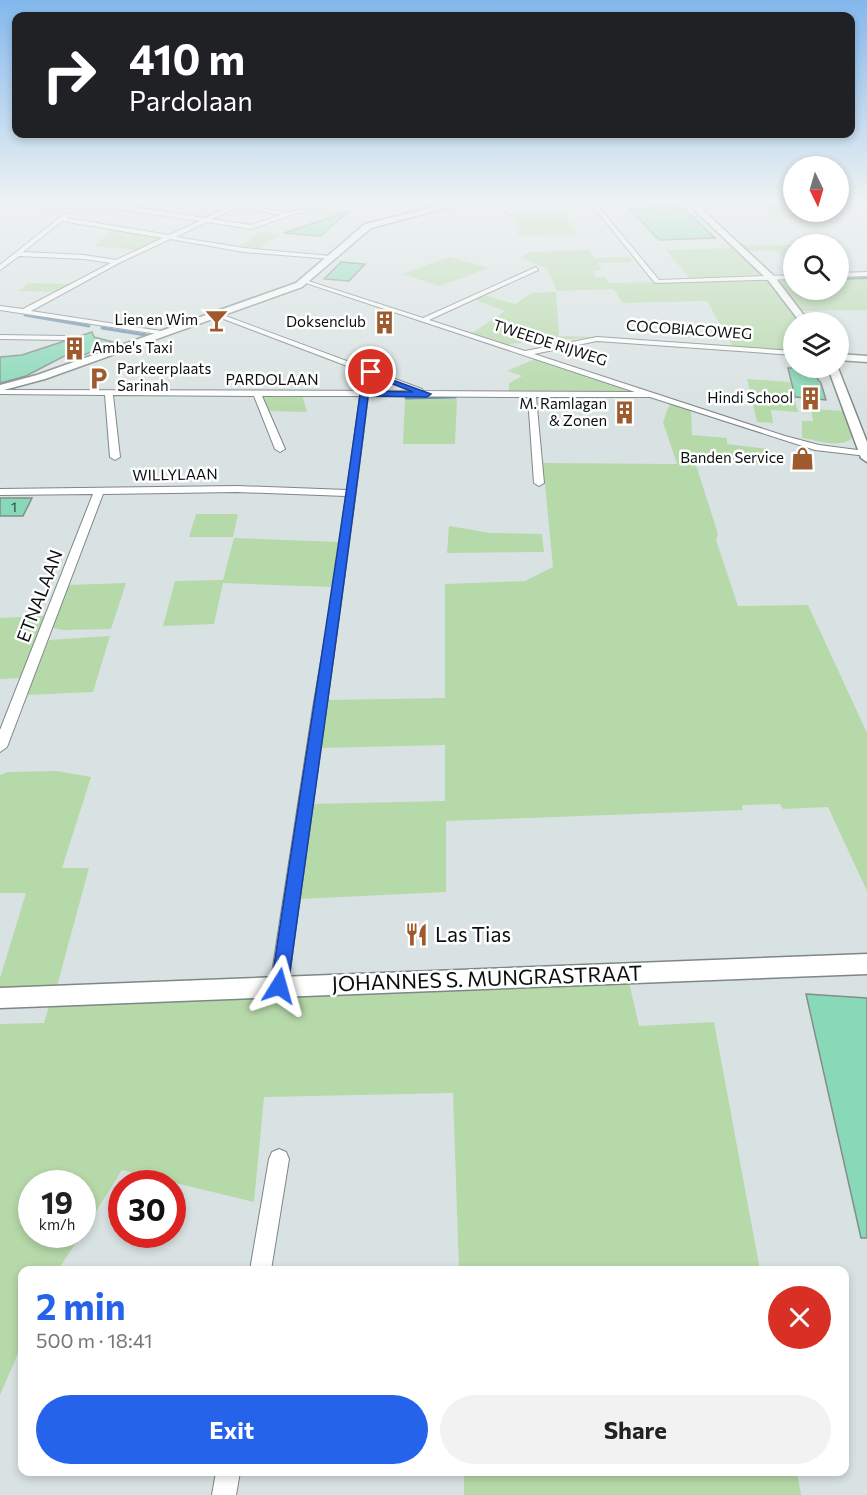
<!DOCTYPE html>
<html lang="en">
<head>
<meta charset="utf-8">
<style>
  body { margin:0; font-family:Commissioner,sans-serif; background:#f2f2f2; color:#222; height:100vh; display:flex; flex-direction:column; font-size:22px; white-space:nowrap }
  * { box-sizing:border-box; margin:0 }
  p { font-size:20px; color:#767676 }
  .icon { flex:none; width:33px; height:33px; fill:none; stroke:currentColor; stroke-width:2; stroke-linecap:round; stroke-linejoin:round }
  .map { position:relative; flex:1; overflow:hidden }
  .side { position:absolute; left:18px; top:1266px; width:831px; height:210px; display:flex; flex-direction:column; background:#fff; border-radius:12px; box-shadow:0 3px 9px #0003 }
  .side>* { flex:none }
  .banner { position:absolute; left:12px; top:12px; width:843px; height:126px; border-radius:12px; box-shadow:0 3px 9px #0003; background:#202124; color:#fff; overflow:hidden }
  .needle { width:39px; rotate:175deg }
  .controls { position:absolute; left:783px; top:156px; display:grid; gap:12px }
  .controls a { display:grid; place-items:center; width:66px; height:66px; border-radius:50%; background:#fff; box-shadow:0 3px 9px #0003; font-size:30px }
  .speed { position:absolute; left:18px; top:1170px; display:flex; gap:12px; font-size:30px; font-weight:700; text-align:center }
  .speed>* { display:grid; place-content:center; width:78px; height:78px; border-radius:50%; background:#fff; box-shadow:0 3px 9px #0003; line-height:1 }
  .speed small { font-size:15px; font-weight:400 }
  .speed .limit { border:9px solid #d22; background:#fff; color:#111 }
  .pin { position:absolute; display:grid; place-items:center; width:51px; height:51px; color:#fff; margin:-26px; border:3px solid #fff; border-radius:50%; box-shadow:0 2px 6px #0007 }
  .me { position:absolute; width:66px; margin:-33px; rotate:8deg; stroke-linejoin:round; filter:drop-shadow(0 0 4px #0008) }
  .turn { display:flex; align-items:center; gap:21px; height:126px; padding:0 18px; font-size:27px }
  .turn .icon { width:78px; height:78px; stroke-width:2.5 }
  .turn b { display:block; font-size:42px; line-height:51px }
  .round { display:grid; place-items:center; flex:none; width:63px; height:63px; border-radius:32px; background:#f2f2f2 }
  .summary { display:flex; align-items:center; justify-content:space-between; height:102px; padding:0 18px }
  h1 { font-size:36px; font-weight:700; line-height:45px; color:#2563eb }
  .action { display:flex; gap:12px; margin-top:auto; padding:12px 18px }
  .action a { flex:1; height:69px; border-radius:36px; background:#2563eb; color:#fff; font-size:24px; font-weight:700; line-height:69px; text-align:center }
  .action a+a { background:#f2f2f2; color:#222 }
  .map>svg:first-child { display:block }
  .green { fill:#b6d9a9 }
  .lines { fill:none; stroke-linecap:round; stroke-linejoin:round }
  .stream-far1 { stroke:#658aaf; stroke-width:2 }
  .stream { stroke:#658aaf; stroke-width:3 }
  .building { fill:#87d9b7; stroke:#858d89; stroke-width:1.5 }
  .minor-casing { stroke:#7e8786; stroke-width:2 }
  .tertiary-casing { stroke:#7e8786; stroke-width:3 }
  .minor { fill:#fff; fill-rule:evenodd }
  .tertiary { fill:#fff; fill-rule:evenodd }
  .route { fill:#2563eb; stroke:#184099; stroke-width:1.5 }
  .labels { text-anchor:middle; stroke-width:5; stroke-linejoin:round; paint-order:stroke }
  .far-number-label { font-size:14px; fill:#2b4239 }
  .far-poi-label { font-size:15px; fill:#0c0f0f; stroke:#fff; text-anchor:end }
  .far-street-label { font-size:15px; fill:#0c0f0f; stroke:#fff }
  .street-label { font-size:18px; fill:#0c0f0f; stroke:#fff }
  .near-poi-label { font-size:21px; fill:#0c0f0f; stroke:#fff; text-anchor:start }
  .near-street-label { font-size:21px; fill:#0c0f0f; stroke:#fff }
</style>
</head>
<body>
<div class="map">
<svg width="867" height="1495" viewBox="0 0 867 1495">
  <rect width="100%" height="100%" fill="#d9e2e2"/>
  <g class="green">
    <path d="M764,205H793L794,212H803L811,217L780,218Z"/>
    <path d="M564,213L578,235L516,236L519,231L511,215Z"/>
    <path d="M113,229L163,237L138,250L95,246Z"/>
    <path d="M259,232L281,234L260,248L240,246Z"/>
    <path d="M741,245H793V260H787L774,250L747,251Z"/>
    <path d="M735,248L762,274L691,280L666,250Z"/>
    <path d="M589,250L594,258L629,257L633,262L597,263L602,270L592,271L595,277H605L609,283L766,280L782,297L799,322H794L793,352L733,347L707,301L623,303L613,289L557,291L547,269L520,257L531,252Z"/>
    <path d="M449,257L489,268L440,286L402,274Z"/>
    <path d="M867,275V310L802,311L776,279L793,278L794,290H838L839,276Z"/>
    <path d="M29,283L71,284L55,292L19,291Z"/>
    <path d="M556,292L559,336L596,337L508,344L472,333L505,311L473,299L484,295L515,304L532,293Z"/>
    <path d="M537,358L627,389V390L624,392H509V383L522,376L507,371Z"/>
    <path d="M747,379L790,382L798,412L771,410L773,423L757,422Z"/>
    <path d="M263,395H302L307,412L268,411L262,397Z"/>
    <path d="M405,399H457L455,444H403Z"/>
    <path d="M670,403L691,410L692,435L727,438V444L769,449L773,464L696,465L718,534L716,540L738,606L808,605L867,733V891L828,807L783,809L780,804L742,805L743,810L446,821V892L299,899L311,804L445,801V745L320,748L326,700L445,698V584L525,581L553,567L543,463L677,464L663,422Z"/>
    <path d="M811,409L844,411L852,438C841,449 816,440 802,438V421H813Z"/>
    <path d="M196,514H238L233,537H189Z"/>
    <path d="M449,526L491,533L542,534L544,552L447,553Z"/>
    <path d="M234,538L338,542L332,587L223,583L214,624L163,626L175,581L223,580Z"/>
    <path d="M126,583L111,629L62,630L53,628L67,585Z"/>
    <path d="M45,616L20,678L0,679V618Z"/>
    <path d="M110,636L93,692L26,695L49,640Z"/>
    <path d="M56,771L91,777L62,868H89L57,986L0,988V978L26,893H0V775L8,772Z"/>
    <path d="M629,982L639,1026L714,1022L760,1270H459L453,1093L264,1097L254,1202L122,1170L83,1232L82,1184H32V1234L81,1235L58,1270H22V1344L0,1395V1024L44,1023L49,1006Z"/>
    <path d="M464,1472H797L801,1495H464Z"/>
  </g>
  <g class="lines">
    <g class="stream-far1">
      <path d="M838,279L867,278"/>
      <path d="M791,281L794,280"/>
    </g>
    <g class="stream">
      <path d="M25,315L89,326"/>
      <path d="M102,328L146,335"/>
      <path d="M406,398L455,397"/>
    </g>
  </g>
  <g class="building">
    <path d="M670,207L684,209L715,238L659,240L630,209Z"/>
    <path d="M349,211L320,236L284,233Z"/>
    <path d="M341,262L365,264L349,281L324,279Z"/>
    <path d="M92,332L94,337L113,342L84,355L72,352L26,376L0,383V357L22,355Z"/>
    <path d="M788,368H809L821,383L826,400L795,397Z"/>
    <path d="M0,498H32L23,516H0Z"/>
    <path d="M806,994L867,998V1238H861Z"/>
  </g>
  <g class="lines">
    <defs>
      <g id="minor">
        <path d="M205,200L236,204L244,200H251L243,205L287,213L347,200H359L294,214L251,229L207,222L176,237L244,248L330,256L332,259L244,252L170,239L119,263L31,311L161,331H164V335L0,310V306L23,309L111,263L84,259L19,256L0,270V265L64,214L69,215L66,218L169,235L200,221L119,209L0,206V202L119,205L205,218L231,206ZM238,207L281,215L251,225L212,219ZM62,221L163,238L116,260L84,255L23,252Z"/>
        <path d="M507,200H512L518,208L509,216L506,214L512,208Z"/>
        <path d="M588,200H593L659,280L794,275V279L655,283Z"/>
        <path d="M536,267L538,270L429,320L525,351L597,337L794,351V355L597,341L534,354L785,436L819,445L865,451L867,456L815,450L650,397H536L544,483L539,486L534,483L528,397L368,396C344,593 314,789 288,986L285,991L279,994L273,991L270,986L313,708L331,603L346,496L237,492L103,494L7,747L0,752V730L93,494L0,495V489L237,486L347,490L360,396H262L285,449L280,452L275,449L254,396L113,395L120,457L115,460L110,457L105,395L0,394V390L413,391L213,315L211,314L215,312L422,389L423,391L635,392L303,282L308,281L423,318Z"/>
        <path d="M867,272V276L838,277V273Z"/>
        <path d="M0,335L67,336L71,338L67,340L0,339Z"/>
        <path d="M279,1149L286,1152L289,1159L271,1270H250L269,1159L272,1152Z"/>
        <path d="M216,1472H240L236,1495H212Z"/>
      </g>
      <g id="tertiary">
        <path d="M463,200H476L371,228L302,287L45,379L0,391V385L37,375L296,283L365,224Z"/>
        <path d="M684,200H692L774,276L809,322H800L768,280Z"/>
        <path d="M838,354L867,356V362L838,360Z"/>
        <path d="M828,368H838L867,442V462L861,458Z"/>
        <path d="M867,954V974L0,1008V988Z"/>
      </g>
    </defs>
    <use href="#minor" class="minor-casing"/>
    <use href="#tertiary" class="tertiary-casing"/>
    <use href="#minor" class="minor"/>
    <use href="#tertiary" class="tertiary"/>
  </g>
  <linearGradient id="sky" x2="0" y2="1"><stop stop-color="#83b8ed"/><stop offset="0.49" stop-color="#eef2f2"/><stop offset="1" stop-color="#eef2f2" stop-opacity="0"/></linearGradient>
  <rect width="867" height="410" fill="url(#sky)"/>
  <path class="route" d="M368,371L431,394L427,397L368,396C344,593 315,789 288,986L285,992L279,994L273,992L271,986C300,789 333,592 360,394L364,391L413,392L368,374Z"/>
  <defs>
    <symbol id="bar-bare" viewBox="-9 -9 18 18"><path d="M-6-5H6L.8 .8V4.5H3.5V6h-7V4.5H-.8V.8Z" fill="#9e5a2c" stroke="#fff" stroke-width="2.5" paint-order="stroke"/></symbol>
    <symbol id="building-bare" viewBox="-9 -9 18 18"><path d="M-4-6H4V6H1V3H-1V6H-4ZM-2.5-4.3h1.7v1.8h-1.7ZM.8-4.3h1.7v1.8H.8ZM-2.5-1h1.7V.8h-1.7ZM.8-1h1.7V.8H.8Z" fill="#9e5a2c" stroke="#fff" stroke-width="2.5" paint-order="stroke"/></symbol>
    <symbol id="parking-bare" viewBox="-9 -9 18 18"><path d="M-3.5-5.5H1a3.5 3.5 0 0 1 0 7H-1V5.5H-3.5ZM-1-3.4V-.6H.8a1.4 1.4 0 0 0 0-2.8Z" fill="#9e5a2c" stroke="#fff" stroke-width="2.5" paint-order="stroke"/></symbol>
    <symbol id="shop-bare" viewBox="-9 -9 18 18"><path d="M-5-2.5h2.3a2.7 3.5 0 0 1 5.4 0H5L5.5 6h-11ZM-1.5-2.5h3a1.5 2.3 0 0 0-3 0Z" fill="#9e5a2c" stroke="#fff" stroke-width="2.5" paint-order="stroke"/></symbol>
    <symbol id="restaurant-bare" viewBox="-9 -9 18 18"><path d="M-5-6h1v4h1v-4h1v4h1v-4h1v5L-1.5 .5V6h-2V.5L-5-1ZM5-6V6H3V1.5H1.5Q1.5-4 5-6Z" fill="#9e5a2c" stroke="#fff" stroke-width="2.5" paint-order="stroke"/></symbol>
  </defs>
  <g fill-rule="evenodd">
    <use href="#bar-bare" x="200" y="304" width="33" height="33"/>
    <use href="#building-bare" x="368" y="306" width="33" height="33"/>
    <use href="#building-bare" x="58" y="332" width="33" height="33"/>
    <use href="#parking-bare" x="82" y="362" width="33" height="33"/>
    <use href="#building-bare" x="794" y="382" width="33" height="33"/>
    <use href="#building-bare" x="608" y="396" width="33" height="33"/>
    <use href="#shop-bare" x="786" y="442" width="33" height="33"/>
    <use href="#restaurant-bare" x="400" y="918" width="33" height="33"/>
  </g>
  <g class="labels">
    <g class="far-number-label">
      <text x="14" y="512">1</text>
    </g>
    <g class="far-poi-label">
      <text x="198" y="325">Lien en Wim</text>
      <text x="366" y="327">Doksenclub</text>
      <text x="92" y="353" text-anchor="start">Ambe's Taxi</text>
      <text x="117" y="374" text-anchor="start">Parkeerplaats<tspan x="117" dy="17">Sarinah</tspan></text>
      <text x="793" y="403">Hindi School</text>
      <text x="607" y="409">M. Ramlagan<tspan x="607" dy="17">&amp; Zonen</tspan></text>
      <text x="784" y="463">Banden Service</text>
    </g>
    <g class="far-street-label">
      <text transform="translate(689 330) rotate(4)" y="5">COCOBIACOWEG</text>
      <text transform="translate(550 343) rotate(18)" y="5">TWEEDE RIJWEG</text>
      <text x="272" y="385">PARDOLAAN</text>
      <text transform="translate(175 475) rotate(-1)" y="5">WILLYLAAN</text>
    </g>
    <g class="street-label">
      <text transform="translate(40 596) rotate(-69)" y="6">ETNALAAN</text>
    </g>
    <g class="near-poi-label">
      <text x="435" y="942">Las Tias</text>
    </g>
    <g class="near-street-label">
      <text transform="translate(487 979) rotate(-2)" y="7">JOHANNES S. MUNGRASTRAAT</text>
    </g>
  </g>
</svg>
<div class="controls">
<a><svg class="needle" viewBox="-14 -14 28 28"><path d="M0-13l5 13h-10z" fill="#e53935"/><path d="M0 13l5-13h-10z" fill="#767676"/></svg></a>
<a><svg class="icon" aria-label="search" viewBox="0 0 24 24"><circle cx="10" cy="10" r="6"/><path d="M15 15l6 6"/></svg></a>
<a><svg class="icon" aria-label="layers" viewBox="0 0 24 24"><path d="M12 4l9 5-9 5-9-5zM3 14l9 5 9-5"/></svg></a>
</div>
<div class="speed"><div>19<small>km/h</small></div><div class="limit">30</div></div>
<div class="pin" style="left:371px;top:372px;background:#d93025"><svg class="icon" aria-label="arrive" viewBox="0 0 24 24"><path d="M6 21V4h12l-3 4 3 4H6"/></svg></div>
<svg class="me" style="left:279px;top:986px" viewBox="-20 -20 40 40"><path d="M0-17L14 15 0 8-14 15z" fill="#2563eb" stroke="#fff" stroke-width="4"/></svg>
<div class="banner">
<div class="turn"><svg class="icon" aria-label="right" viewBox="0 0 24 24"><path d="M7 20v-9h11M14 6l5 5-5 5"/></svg><div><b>410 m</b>Pardolaan</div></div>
</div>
<section class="side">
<div class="summary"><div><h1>2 min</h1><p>500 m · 18:41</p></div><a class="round" style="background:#d93025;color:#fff"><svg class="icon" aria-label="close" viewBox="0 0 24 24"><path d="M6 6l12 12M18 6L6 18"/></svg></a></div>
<div class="action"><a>Exit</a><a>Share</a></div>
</section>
</div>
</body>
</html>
